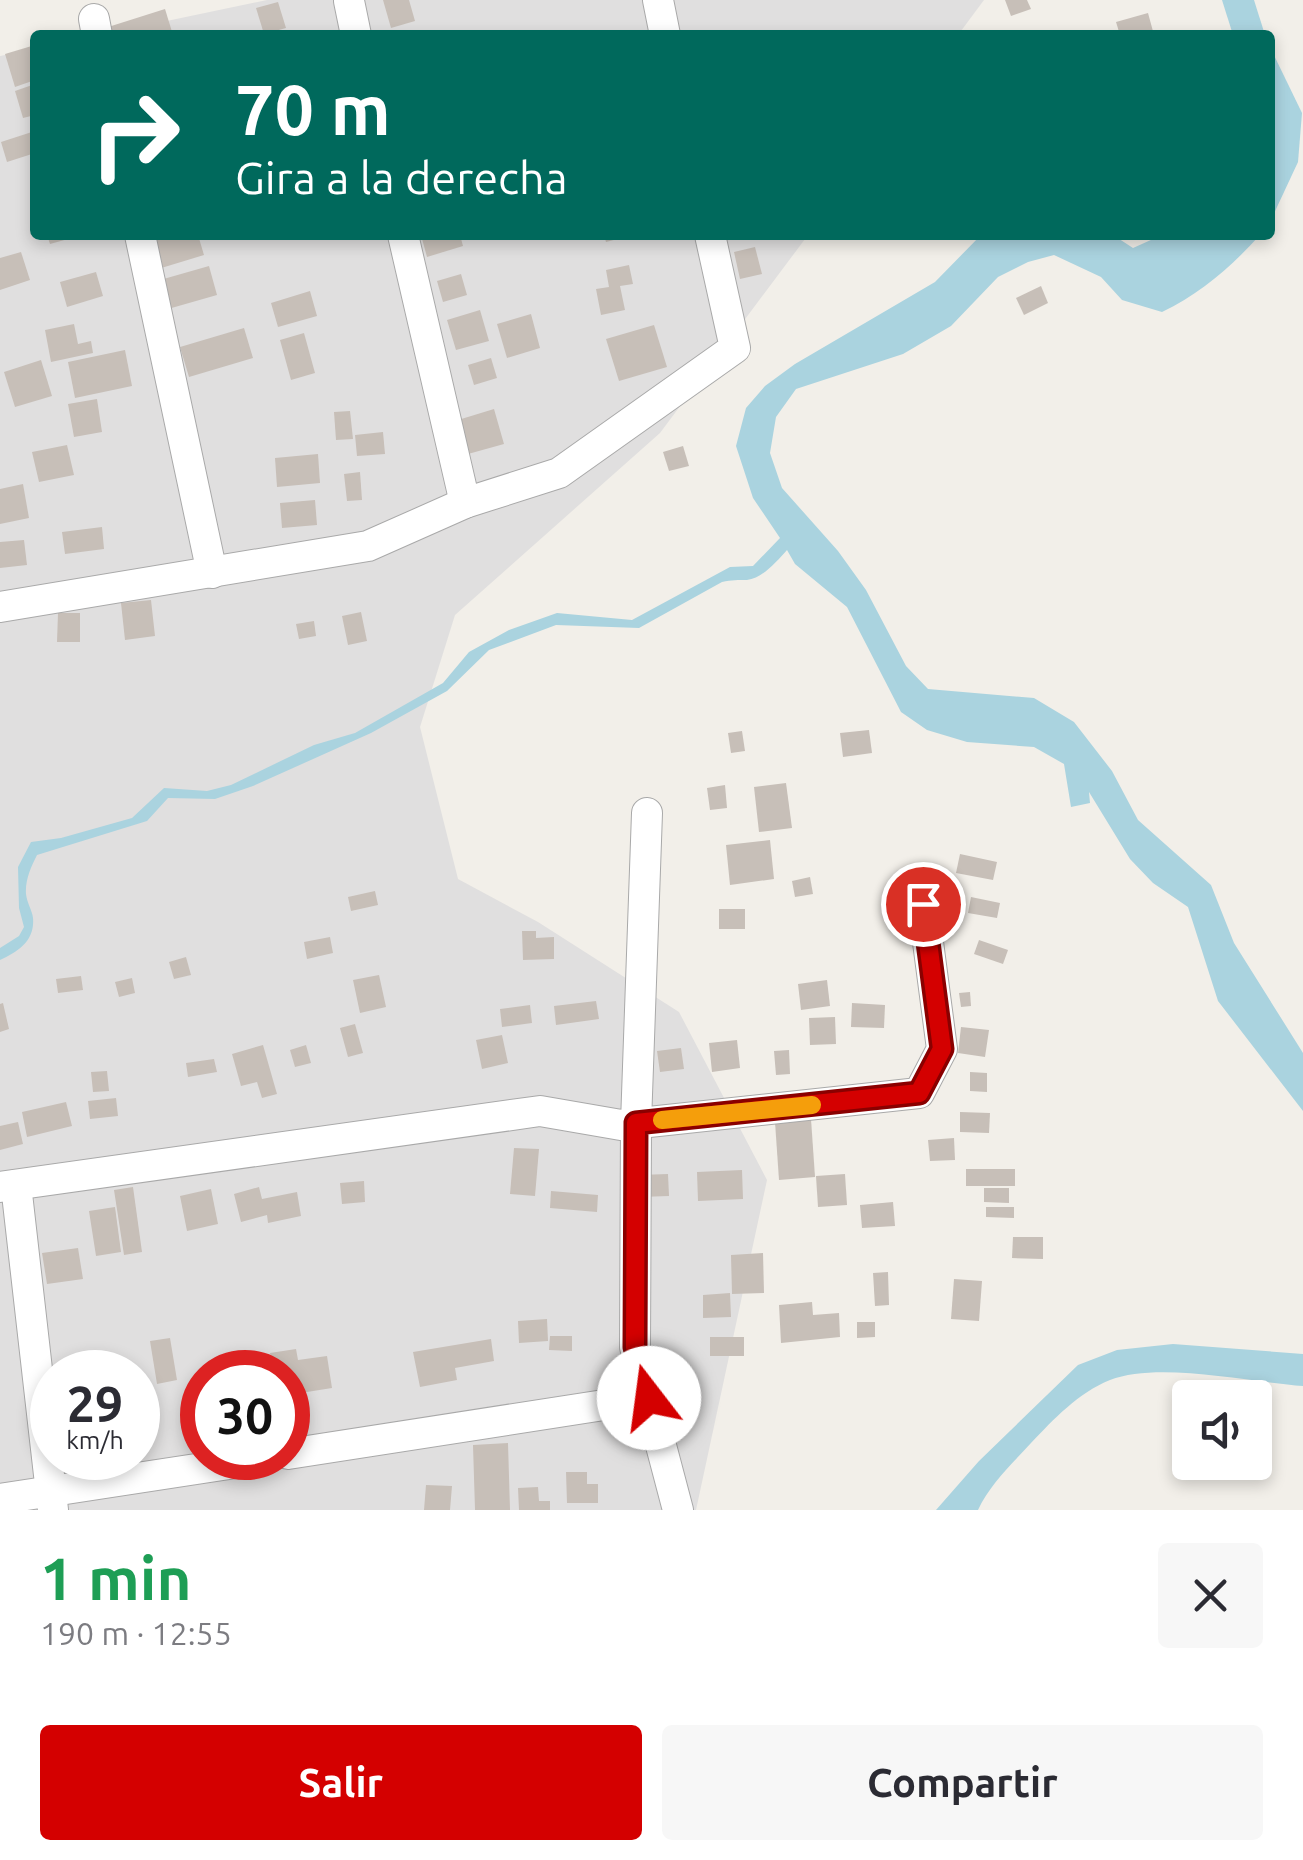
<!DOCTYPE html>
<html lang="es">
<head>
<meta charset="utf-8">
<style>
  body { margin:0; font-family:Ubuntu,sans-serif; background:#f7f7f7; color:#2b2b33; height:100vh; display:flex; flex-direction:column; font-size:38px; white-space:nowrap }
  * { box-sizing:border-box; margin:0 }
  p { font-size:32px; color:#7c7c81 }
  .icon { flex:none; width:55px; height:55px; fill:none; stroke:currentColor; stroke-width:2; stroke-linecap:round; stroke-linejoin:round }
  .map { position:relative; height:1510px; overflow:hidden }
  .sheet { display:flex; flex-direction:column; background:#fff; flex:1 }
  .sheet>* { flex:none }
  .banner { position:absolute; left:30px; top:30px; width:1245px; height:210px; border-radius:10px; box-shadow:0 5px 15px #0003; background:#00695c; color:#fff; overflow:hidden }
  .buttons { position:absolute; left:1172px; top:1380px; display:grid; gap:20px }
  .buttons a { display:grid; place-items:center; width:100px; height:100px; border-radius:10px; background:#fff; box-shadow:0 5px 15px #0003; font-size:50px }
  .speed { position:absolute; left:30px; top:1350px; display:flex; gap:20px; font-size:50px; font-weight:700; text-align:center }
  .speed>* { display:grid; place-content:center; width:130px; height:130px; border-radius:50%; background:#fff; box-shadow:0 5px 15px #0003; line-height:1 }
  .speed small { font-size:25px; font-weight:400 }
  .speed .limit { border:15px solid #d22; background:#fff; color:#111 }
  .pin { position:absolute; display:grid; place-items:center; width:85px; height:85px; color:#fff; margin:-42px; border:5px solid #fff; border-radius:50%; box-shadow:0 2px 10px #0007 }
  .me { position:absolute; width:110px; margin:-55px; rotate:345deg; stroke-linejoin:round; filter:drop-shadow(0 0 8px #0008) }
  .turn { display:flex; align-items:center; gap:35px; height:210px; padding:0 40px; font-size:45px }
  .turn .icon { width:130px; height:130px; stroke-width:2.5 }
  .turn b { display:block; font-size:70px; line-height:85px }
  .round { display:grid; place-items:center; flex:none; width:105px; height:105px; border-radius:10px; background:#f7f7f7 }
  .summary { display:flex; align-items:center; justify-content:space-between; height:170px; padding:0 40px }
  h1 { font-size:60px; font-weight:600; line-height:75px; color:#1e9e55 }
  .action { display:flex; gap:20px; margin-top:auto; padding:20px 40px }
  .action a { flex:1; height:115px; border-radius:10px; background:#d40000; color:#fff; font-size:40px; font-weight:600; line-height:115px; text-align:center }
  .action a+a { background:#f7f7f7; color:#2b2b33 }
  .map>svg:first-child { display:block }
  .residential { fill:#e0dfdf; fill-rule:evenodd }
  .water { fill:#aad3df }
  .building { fill:#c7bfb8 }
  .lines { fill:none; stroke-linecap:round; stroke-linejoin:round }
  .minor-casing { stroke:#a9a9a9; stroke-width:32 }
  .minor { stroke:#fff; stroke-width:30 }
  .route-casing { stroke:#8a0000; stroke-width:25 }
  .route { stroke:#d40000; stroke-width:18 }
  .slow { stroke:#f59e0b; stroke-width:18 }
</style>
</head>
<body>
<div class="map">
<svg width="1303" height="1510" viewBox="0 0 1303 1510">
  <rect width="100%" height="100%" fill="#f2efe9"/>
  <g class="residential">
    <path d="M267,0H984L958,35H100Z"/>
    <path d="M35,49V235H808L660,433L455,615L420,727L458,879L538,922L679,1012L767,1180L696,1510H0V56ZM52,1372H138V1458H52ZM202,1372H288V1458H202Z"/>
  </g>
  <g class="water">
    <path d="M1222,0H1254L1265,35H1233Z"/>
    <path d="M1270,47L1302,113L1298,162L1270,222Z"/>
    <path d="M981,235H1113L1133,248L1162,235H1260C1230,268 1201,293 1162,312L1122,300L1101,277L1054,255L1028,262L998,277L951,326L903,354L796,389L776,417L770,453L782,488L838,551L866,590L906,666L928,689L1034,698L1074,722L1112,771L1138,820L1211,885L1234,943L1303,1053V1111L1218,1001L1188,907L1153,883L1130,859L1089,792L1090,803L1071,807L1064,764L1034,747L967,742L927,730L901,712L847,607L795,564L787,550C777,561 763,578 747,580C738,580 732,580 722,582L639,628L556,625L489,650L447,691L371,733L253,786L215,799L168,798L147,821L37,855C31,867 25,880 26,894C27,903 32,910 33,918C35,941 18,952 0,960V948L19,936L24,927L19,908L18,867L31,842L61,838L132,818L164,788L207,791L231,785L314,745L355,733L443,683L469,652L509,630L557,613L632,620L730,567L753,566L780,538L753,498L736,446L746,408L765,386L795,364L935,282Z"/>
    <path d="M1173,1344L1303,1354V1386C1250,1382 1158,1361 1110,1380C1078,1393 1054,1419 1031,1443C1012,1464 990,1484 978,1510H936L979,1461L1078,1365L1117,1350Z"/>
  </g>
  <g class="building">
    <path d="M383,0H409L415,21L391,28Z"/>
    <path d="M1005,0H1027L1031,9L1011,16Z"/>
    <path d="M278,2L286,28L264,34L256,8Z"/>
    <path d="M165,9L173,35H108L105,28Z"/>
    <path d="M1148,13L1154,35H1120L1116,22Z"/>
    <path d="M35,45V80L15,87L5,54Z"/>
    <path d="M35,84V115L23,118L15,91Z"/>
    <path d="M35,131V153L7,162L1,142Z"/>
    <path d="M47,235H79V236L50,244Z"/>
    <path d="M171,235H198L204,255L158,269L150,241Z"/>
    <path d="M421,235H460L463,246L427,257Z"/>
    <path d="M604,235H629V236L606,242Z"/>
    <path d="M755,247L762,274L740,279L734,252Z"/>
    <path d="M21,252L30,280L0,290V258Z"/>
    <path d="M629,265L633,284L620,286L625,310L601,315L596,289L609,287L606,270Z"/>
    <path d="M209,266L217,295L168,309L160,280Z"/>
    <path d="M96,272L103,296L67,307L60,282Z"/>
    <path d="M461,274L467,295L443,302L437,281Z"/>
    <path d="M1041,286L1048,303L1024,315L1016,298Z"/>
    <path d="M310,291L317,316L278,327L271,303Z"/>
    <path d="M480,310L489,341L456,350L447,320Z"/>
    <path d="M531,314L540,348L507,358L497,324Z"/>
    <path d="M74,324L78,344L91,341L93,353L51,362L45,330Z"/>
    <path d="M654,325L667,367L619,381L606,339Z"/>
    <path d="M244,328L253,358L189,377L180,347Z"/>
    <path d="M304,333L315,373L291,380L280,340Z"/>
    <path d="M125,350L132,386L75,398L68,362Z"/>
    <path d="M491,358L497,378L474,385L468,365Z"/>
    <path d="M41,360L52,396L15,407L4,372Z"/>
    <path d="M97,399L102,432L74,437L68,404Z"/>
    <path d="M494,409L504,444L468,454L458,420Z"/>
    <path d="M350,411L353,439L336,440L334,412Z"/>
    <path d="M383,432L385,454L357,456L355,435Z"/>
    <path d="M67,445L74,475L39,482L32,452Z"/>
    <path d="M683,446L689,466L669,471L663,452Z"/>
    <path d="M318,454L320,483L277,487L275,458Z"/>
    <path d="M360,472L362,500L347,501L344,474Z"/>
    <path d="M23,484L29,518L0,524V489Z"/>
    <path d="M315,500L317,525L282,528L280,503Z"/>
    <path d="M102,527L104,549L65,554L62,532Z"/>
    <path d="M24,540L27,565L0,568V542Z"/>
    <path d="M151,600L155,636L125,640L121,603Z"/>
    <path d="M361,612L367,641L348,645L342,616Z"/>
    <path d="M58,613H80V642H57Z"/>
    <path d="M314,621L316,636L299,639L296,624Z"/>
    <path d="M869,730L872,753L843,757L840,733Z"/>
    <path d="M742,731L745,751L731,753L728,733Z"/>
    <path d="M786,783L792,828L759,832L754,787Z"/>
    <path d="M725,785L727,808L710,810L707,788Z"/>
    <path d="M770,840L774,879L730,885L726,845Z"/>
    <path d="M960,854L997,862L993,880L956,873Z"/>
    <path d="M810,877L813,894L795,897L792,881Z"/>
    <path d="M375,891L378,905L351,911L348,897Z"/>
    <path d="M971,897L1000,903L997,918L968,913Z"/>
    <rect x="719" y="909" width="26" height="20"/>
    <path d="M949,914L950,927L936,928L935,915Z"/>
    <path d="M522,931H536V938L554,937V959L523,960Z"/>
    <path d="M330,937L333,953L307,959L304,942Z"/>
    <path d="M979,940L1008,950L1003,964L974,954Z"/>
    <path d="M186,957L191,975L174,979L169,962Z"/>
    <path d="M379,975L386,1007L360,1013L353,980Z"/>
    <path d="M81,976L83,990L58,993L56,979Z"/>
    <path d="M132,978L135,993L119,997L115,982Z"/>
    <path d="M827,980L830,1006L801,1010L798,984Z"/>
    <path d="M970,992L971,1006L961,1007L959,993Z"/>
    <path d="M596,1001L599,1019L556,1025L554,1006Z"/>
    <path d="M3,1003L9,1029L0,1032V1004Z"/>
    <path d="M852,1003L885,1005L884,1028L851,1027Z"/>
    <path d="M530,1005L532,1023L502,1027L500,1009Z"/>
    <path d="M835,1017L836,1044L810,1045L809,1018Z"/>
    <path d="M355,1024L363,1053L348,1057L340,1028Z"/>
    <path d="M961,1027L989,1030L985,1057L958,1053Z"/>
    <path d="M502,1035L508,1063L482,1069L476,1040Z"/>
    <path d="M737,1040L740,1068L712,1072L709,1043Z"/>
    <path d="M263,1045L277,1094L262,1098L257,1082L241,1086L232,1054Z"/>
    <path d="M306,1045L311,1063L295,1067L290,1050Z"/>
    <path d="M681,1048L684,1069L660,1072L657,1051Z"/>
    <path d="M789,1050L790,1074L776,1075L774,1051Z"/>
    <path d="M214,1059L217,1072L188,1077L186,1063Z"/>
    <path d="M107,1071L109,1091L93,1092L91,1072Z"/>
    <path d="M970,1072L987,1073V1092L970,1091Z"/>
    <path d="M116,1098L118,1116L90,1119L88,1101Z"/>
    <path d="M66,1102L72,1126L27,1137L22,1112Z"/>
    <path d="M960,1112L990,1113L989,1133L960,1132Z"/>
    <path d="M811,1119L815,1177L779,1180L775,1122Z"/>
    <path d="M18,1122L23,1144L0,1150V1126Z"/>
    <path d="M954,1138L955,1160L930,1161L928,1140Z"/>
    <path d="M514,1148L539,1149L535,1196L510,1194Z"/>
    <rect x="966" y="1169" width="49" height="17"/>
    <path d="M742,1170L743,1199L698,1201L697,1172Z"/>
    <path d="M668,1174L669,1196L640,1197L639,1175Z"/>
    <path d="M845,1174L847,1205L818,1207L816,1176Z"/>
    <path d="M364,1181L365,1202L342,1204L340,1183Z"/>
    <path d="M133,1187L142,1252L124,1255L114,1190Z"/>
    <path d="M259,1187L262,1199L297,1192L301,1216L268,1223L267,1215L241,1222L234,1194Z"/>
    <path d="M984,1188H1009V1203L984,1202Z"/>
    <path d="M211,1189L218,1224L187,1231L180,1196Z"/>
    <path d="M551,1191L598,1195L597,1212L550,1208Z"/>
    <path d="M893,1202L895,1226L862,1228L860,1205Z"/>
    <path d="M115,1207L121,1252L96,1256L89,1211Z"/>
    <path d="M986,1207H1014V1218L986,1217Z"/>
    <path d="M1013,1237H1043V1259L1012,1258Z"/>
    <path d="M78,1248L83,1279L47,1284L42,1253Z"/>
    <path d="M763,1253L764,1293L732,1294L731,1255Z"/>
    <path d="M888,1272L889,1305L875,1306L873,1273Z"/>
    <path d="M954,1279L982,1281L979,1321L951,1319Z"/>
    <path d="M730,1293L731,1317L703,1318V1295Z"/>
    <path d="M812,1302L813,1315L839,1313L840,1337L781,1343L779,1305Z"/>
    <path d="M547,1319L548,1341L519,1343L518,1321Z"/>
    <path d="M857,1322H875V1337L857,1338Z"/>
    <path d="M550,1336H572V1351L549,1350Z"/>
    <rect x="710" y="1337" width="34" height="19"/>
    <path d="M170,1338L177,1380L157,1384L150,1341Z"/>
    <path d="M491,1339L494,1361L455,1368L457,1380L420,1387L413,1352Z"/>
    <path d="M296,1349L298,1360L327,1356L332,1388L288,1395V1372H211L241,1365L242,1371L273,1365L270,1353Z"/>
    <path d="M508,1443L510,1510H475L473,1445Z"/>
    <path d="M566,1472H587V1484H598V1503H567Z"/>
    <path d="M426,1485L452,1486L450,1510H424Z"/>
    <path d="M538,1487L539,1501H550V1510H519L518,1488Z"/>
  </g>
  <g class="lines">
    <defs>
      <g id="minor">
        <path d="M658,0L665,35"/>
        <path d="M349,1L356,35"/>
        <path d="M94,19L97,35"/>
        <path d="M140,235L212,573"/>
        <path d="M403,235L465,503"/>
        <path d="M0,607L368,546L465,503L559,473L735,348L710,235"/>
        <path d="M647,813L636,1123L635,1347L678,1510"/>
        <path d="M16,1185L53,1510"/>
        <path d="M0,1187L540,1111L621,1125L919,1093L942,1049L923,904"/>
        <path d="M288,1454L649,1398"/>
        <path d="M0,1499L268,1458"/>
      </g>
    </defs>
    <use href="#minor" class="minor-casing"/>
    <use href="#minor" class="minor"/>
  </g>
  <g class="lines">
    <defs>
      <path id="route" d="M649,1398L635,1347L636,1123L919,1093L942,1049L923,904"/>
    </defs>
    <use href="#route" class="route-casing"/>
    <use href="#route" class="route"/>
    <path class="slow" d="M662,1120L812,1105"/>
  </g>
</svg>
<div class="buttons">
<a><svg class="icon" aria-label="sound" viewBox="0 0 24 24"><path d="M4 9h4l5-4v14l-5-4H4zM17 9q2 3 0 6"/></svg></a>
</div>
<div class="speed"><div>29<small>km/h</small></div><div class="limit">30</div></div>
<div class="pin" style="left:923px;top:904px;background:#d93025"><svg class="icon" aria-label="arrive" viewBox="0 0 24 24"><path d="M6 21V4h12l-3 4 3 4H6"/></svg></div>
<svg class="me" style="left:649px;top:1398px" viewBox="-20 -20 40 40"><circle r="19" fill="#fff"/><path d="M0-13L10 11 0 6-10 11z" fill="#d40000"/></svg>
<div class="banner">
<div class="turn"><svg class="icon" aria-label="right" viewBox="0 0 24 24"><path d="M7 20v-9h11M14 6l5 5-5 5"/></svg><div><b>70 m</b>Gira a la derecha</div></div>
</div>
</div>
<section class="sheet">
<div class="summary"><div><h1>1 min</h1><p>190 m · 12:55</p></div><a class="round"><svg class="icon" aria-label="close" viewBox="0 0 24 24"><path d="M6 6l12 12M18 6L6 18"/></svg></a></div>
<div class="action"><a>Salir</a><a>Compartir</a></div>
</section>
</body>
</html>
